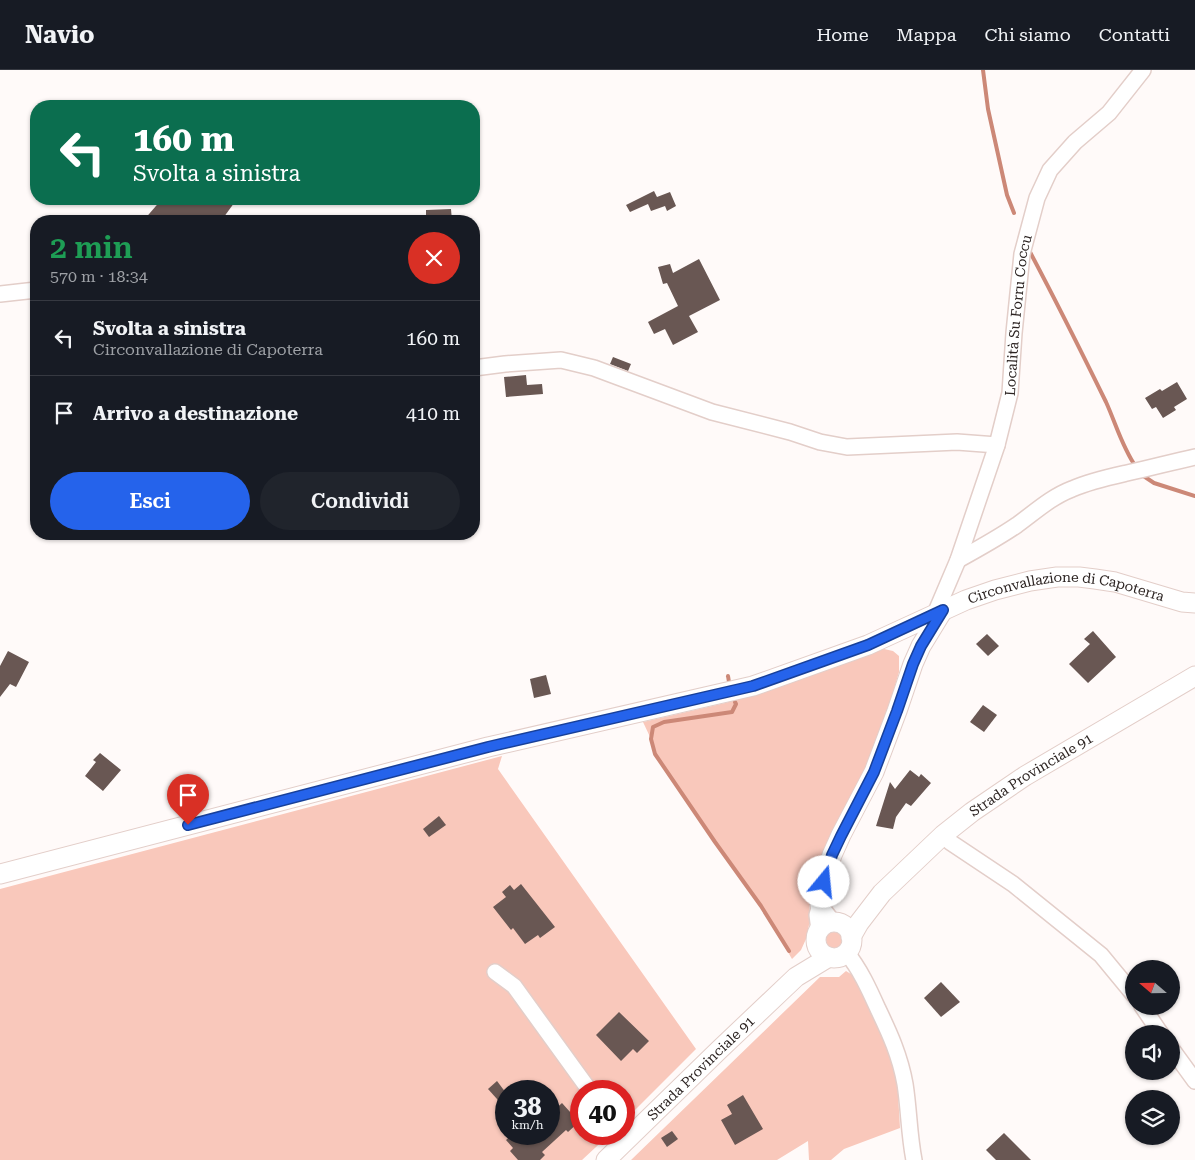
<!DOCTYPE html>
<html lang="it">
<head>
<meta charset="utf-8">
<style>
  body { margin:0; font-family:"Roboto Serif",serif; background:#20242c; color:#f1f3f6; height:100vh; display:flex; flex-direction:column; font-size:19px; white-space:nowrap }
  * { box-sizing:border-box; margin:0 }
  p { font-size:16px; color:#9ea1a6 }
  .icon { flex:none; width:28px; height:28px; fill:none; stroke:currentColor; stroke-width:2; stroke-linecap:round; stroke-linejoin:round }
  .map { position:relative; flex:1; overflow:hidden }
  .panel { position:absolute; left:30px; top:145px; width:450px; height:325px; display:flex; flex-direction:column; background:#171b24; border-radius:20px; box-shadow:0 1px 4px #0004 }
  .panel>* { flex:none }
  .guide { position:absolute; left:30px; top:30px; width:450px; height:105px; border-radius:20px; box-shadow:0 1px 4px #0004; background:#0b6e4f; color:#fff; overflow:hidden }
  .needle { width:32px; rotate:290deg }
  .buttons { position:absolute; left:1125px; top:890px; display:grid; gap:10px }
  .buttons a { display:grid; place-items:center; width:55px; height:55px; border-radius:50%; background:#171b24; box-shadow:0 1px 4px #0004; font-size:25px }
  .speed { position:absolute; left:495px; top:1010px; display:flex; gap:10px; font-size:25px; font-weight:700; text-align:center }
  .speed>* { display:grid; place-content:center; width:65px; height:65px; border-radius:50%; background:#171b24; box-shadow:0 1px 4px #0004; line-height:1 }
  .speed small { font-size:12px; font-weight:400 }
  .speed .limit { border:8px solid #d22; background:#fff; color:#111 }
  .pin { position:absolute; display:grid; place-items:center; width:42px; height:42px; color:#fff; margin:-51px -21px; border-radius:50% 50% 50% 0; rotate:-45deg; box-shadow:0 0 5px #0007 }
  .pin .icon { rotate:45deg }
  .me { position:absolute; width:55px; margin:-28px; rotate:17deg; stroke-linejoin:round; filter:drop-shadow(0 0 4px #0008) }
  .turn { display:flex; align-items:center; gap:18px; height:105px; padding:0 20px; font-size:22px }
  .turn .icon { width:65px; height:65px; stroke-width:2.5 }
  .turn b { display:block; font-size:35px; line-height:42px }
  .round { display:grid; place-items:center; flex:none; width:52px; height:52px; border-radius:26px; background:#20242c }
  .overview { display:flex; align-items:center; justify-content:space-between; height:85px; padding:0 20px }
  h1 { font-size:30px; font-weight:600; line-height:38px; color:#1e9e55 }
  .action { display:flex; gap:10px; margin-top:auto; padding:10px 20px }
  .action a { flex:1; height:58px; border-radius:30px; background:#2563eb; color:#fff; font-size:20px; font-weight:600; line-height:58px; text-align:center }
  .action a+a { background:#20242c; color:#f1f3f6 }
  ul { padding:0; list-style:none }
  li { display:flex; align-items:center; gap:15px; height:75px; padding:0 20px; border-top:1px solid #363941 }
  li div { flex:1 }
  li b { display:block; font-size:19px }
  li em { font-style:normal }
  header { display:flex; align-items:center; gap:30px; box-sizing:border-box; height:70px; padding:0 25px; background:#171b24; border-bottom:1px solid #363941 }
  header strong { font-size:24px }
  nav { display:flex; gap:28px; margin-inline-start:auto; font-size:18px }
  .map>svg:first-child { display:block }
  .green { fill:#f9c8bb; fill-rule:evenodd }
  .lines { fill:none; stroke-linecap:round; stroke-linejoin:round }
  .stream { stroke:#c87; stroke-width:4 }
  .building { fill:#695753 }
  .minor-casing { stroke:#e3cec9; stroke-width:18 }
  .tertiary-casing { stroke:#e3cec9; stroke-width:21 }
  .minor { stroke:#fff; stroke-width:15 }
  .tertiary { stroke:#fff; stroke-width:19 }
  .route-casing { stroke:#184099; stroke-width:12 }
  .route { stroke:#2563eb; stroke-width:9 }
  .labels { text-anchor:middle; stroke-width:5; stroke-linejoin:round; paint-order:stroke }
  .street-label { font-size:14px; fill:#2c2422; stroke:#fff }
</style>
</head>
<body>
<header>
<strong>Navio</strong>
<nav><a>Home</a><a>Mappa</a><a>Chi siamo</a><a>Contatti</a></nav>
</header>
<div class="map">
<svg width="1195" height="1090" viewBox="0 0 1195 1090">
  <rect width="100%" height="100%" fill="#fffaf9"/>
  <g class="green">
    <path d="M884,579L893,581L899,586V602L888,640L871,687L827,774L816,800L810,828L809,855L806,869L801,880L792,889L761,836L715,772L655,684L651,669L643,652L725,633L749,626Z"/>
    <path d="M502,686L498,699L696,979L624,1051V1021H581V1064H610L582,1090H0V819ZM506,1021H549V1064H506Z"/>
    <circle cx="834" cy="870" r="8"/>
    <path d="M846,901L854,906L865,920L894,994L898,1024L900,1058L844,1079L831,1090H809L808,1071L777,1090H631L820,907H839Z"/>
  </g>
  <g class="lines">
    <g class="stream">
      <path d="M983,0L988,39L1007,125L1014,143"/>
      <path d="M1030,182C1056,231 1081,281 1106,332C1116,354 1122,377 1136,397"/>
      <path d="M1142,405L1154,413L1195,426"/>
      <path d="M728,606L729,612"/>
      <path d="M735,632L736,634L732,642L664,652L653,657L651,669L655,684L715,772L761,836L789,881"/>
    </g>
  </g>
  <g class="building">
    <path d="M654,121L657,127L670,122L676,136L667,141L665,136L651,141L648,134L630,142L626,135Z"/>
    <path d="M162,129H237L221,151H143Z"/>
    <path d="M451,139L452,151H426V140Z"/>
    <path d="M699,189L720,230L689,246L698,262L673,275L665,259L654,264L648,252L678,236L667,213L663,214L658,197L670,194L673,203Z"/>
    <path d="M613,287L631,294L628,301L610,294Z"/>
    <path d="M526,305L527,315L542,314L543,324L506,327L504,307Z"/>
    <path d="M1177,312L1187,329L1174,337L1176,340L1163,348L1156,337L1152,339L1145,328L1160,319L1162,321Z"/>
    <path d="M1093,561L1116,587L1088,613L1069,594L1090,574L1084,569Z"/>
    <path d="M987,564L999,576L988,586L976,574Z"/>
    <path d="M8,581L29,592L16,617L10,614L0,627V596Z"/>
    <path d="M546,605L551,624L534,628L530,609Z"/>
    <path d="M983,635L997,645L984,662L970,652Z"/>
    <path d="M100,683L121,700L103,721L85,706L96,692L93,690Z"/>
    <path d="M910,700L919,707L921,704L931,713L911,736L906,733L896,747L893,759L876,756L890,712L895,719Z"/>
    <path d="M439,746L446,755L429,767L423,759Z"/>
    <path d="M521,814L555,857L540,868L538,865L525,874L513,858L511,860L493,837L506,827L502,822L510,815L514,820Z"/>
    <path d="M941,912L960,932L941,947L924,928Z"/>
    <path d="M619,942L649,971L637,983L633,979L621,991L596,965Z"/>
    <path d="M497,1011L506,1023V1039L488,1019Z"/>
    <path d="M743,1025L763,1059L735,1075L721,1050L732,1044L727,1035Z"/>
    <path d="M562,1033L579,1052L568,1062L566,1060L542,1082L545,1085L540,1090H518L510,1081L513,1078L506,1070L513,1064H549V1045Z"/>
    <path d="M672,1061L678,1069L667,1077L661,1068Z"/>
    <path d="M1004,1063L1031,1090H996L986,1080Z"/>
  </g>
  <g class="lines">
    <defs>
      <g id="minor">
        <path d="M0,224L36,220"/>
        <path d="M474,298L505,294L561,290L594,298L712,342L790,362L820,372L847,377L957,372L997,375"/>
        <path d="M958,490C978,479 998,468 1017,455C1035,442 1051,427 1072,419C1090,411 1109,407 1127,403C1150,398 1172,392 1195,387"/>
        <path id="s1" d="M935,544L958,490L997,375L1010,323L1014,263L1022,184L1037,128L1050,100L1075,72L1109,43L1143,0"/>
        <path d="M943,765L950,772L1013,814L1101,885L1134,925"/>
        <path d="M820,835L833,852"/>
        <path d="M819,860L817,845L820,835"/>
        <path d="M846,882C860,899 869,919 878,939C890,964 900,986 905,1014C909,1039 909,1065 914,1090"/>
        <path d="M495,902L514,916L590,1021"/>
        <path d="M1142,936L1161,964"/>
        <path d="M1171,978L1195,1011"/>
      </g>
      <g id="tertiary">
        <path id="s2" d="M0,804L488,677L753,616L868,575L966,530L995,520L1030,511L1057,507H1079L1095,509L1115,512L1182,532L1195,533"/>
        <path d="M820,835L824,812L832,785L841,765L874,702L897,641L913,594L921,576L943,540"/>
        <circle cx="834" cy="870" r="18"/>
        <path id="s3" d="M851,867L859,853L882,823L943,765L972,742L1025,706L1195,606"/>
        <path id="s4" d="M606,1090L719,980L796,907L829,887"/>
      </g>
    </defs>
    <use href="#minor" class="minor-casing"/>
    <use href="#tertiary" class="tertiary-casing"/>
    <use href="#minor" class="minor"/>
    <use href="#tertiary" class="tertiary"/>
  </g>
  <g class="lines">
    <defs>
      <path id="route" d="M188,755L488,677L753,616L868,575L943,540L921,576L913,594L897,641L874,702L841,766L832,785L824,812"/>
    </defs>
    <use href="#route" class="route-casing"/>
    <use href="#route" class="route"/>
  </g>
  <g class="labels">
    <g class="street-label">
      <text dy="5" stroke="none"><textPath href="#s1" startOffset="312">Località Su Forru Coccu</textPath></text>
      <text dy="5" stroke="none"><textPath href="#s2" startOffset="1109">Circonvallazione di Capoterra</textPath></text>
      <text dy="5" stroke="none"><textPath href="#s3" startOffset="245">Strada Provinciale 91</textPath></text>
      <text dy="5" stroke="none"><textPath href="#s4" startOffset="132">Strada Provinciale 91</textPath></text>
    </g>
  </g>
</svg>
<div class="buttons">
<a><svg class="needle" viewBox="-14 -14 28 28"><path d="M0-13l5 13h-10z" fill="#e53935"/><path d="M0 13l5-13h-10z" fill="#9ea1a6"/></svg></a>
<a><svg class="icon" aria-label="sound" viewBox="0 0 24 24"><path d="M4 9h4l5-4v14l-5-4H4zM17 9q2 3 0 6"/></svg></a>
<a><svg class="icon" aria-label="layers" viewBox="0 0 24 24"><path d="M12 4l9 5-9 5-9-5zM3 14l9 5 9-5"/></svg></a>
</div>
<div class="speed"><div>38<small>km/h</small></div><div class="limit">40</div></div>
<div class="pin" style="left:188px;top:755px;background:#d93025"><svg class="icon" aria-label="arrive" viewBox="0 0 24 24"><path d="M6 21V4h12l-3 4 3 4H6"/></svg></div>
<svg class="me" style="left:824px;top:812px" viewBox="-20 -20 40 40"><circle r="19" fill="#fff"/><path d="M0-13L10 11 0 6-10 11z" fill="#2563eb"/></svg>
<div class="guide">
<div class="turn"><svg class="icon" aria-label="left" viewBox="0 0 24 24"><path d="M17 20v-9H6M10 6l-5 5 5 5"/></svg><div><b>160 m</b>Svolta a sinistra</div></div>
</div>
<section class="panel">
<div class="overview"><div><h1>2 min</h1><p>570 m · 18:34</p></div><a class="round" style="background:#d93025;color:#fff"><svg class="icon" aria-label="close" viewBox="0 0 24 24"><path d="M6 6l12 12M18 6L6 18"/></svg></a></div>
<ul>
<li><svg class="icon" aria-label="left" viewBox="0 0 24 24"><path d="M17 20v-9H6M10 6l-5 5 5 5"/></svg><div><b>Svolta a sinistra</b><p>Circonvallazione di Capoterra</p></div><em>160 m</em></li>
<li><svg class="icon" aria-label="arrive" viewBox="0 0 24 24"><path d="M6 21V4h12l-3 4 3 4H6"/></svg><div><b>Arrivo a destinazione</b></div><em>410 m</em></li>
</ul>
<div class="action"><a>Esci</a><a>Condividi</a></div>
</section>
</div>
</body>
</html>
